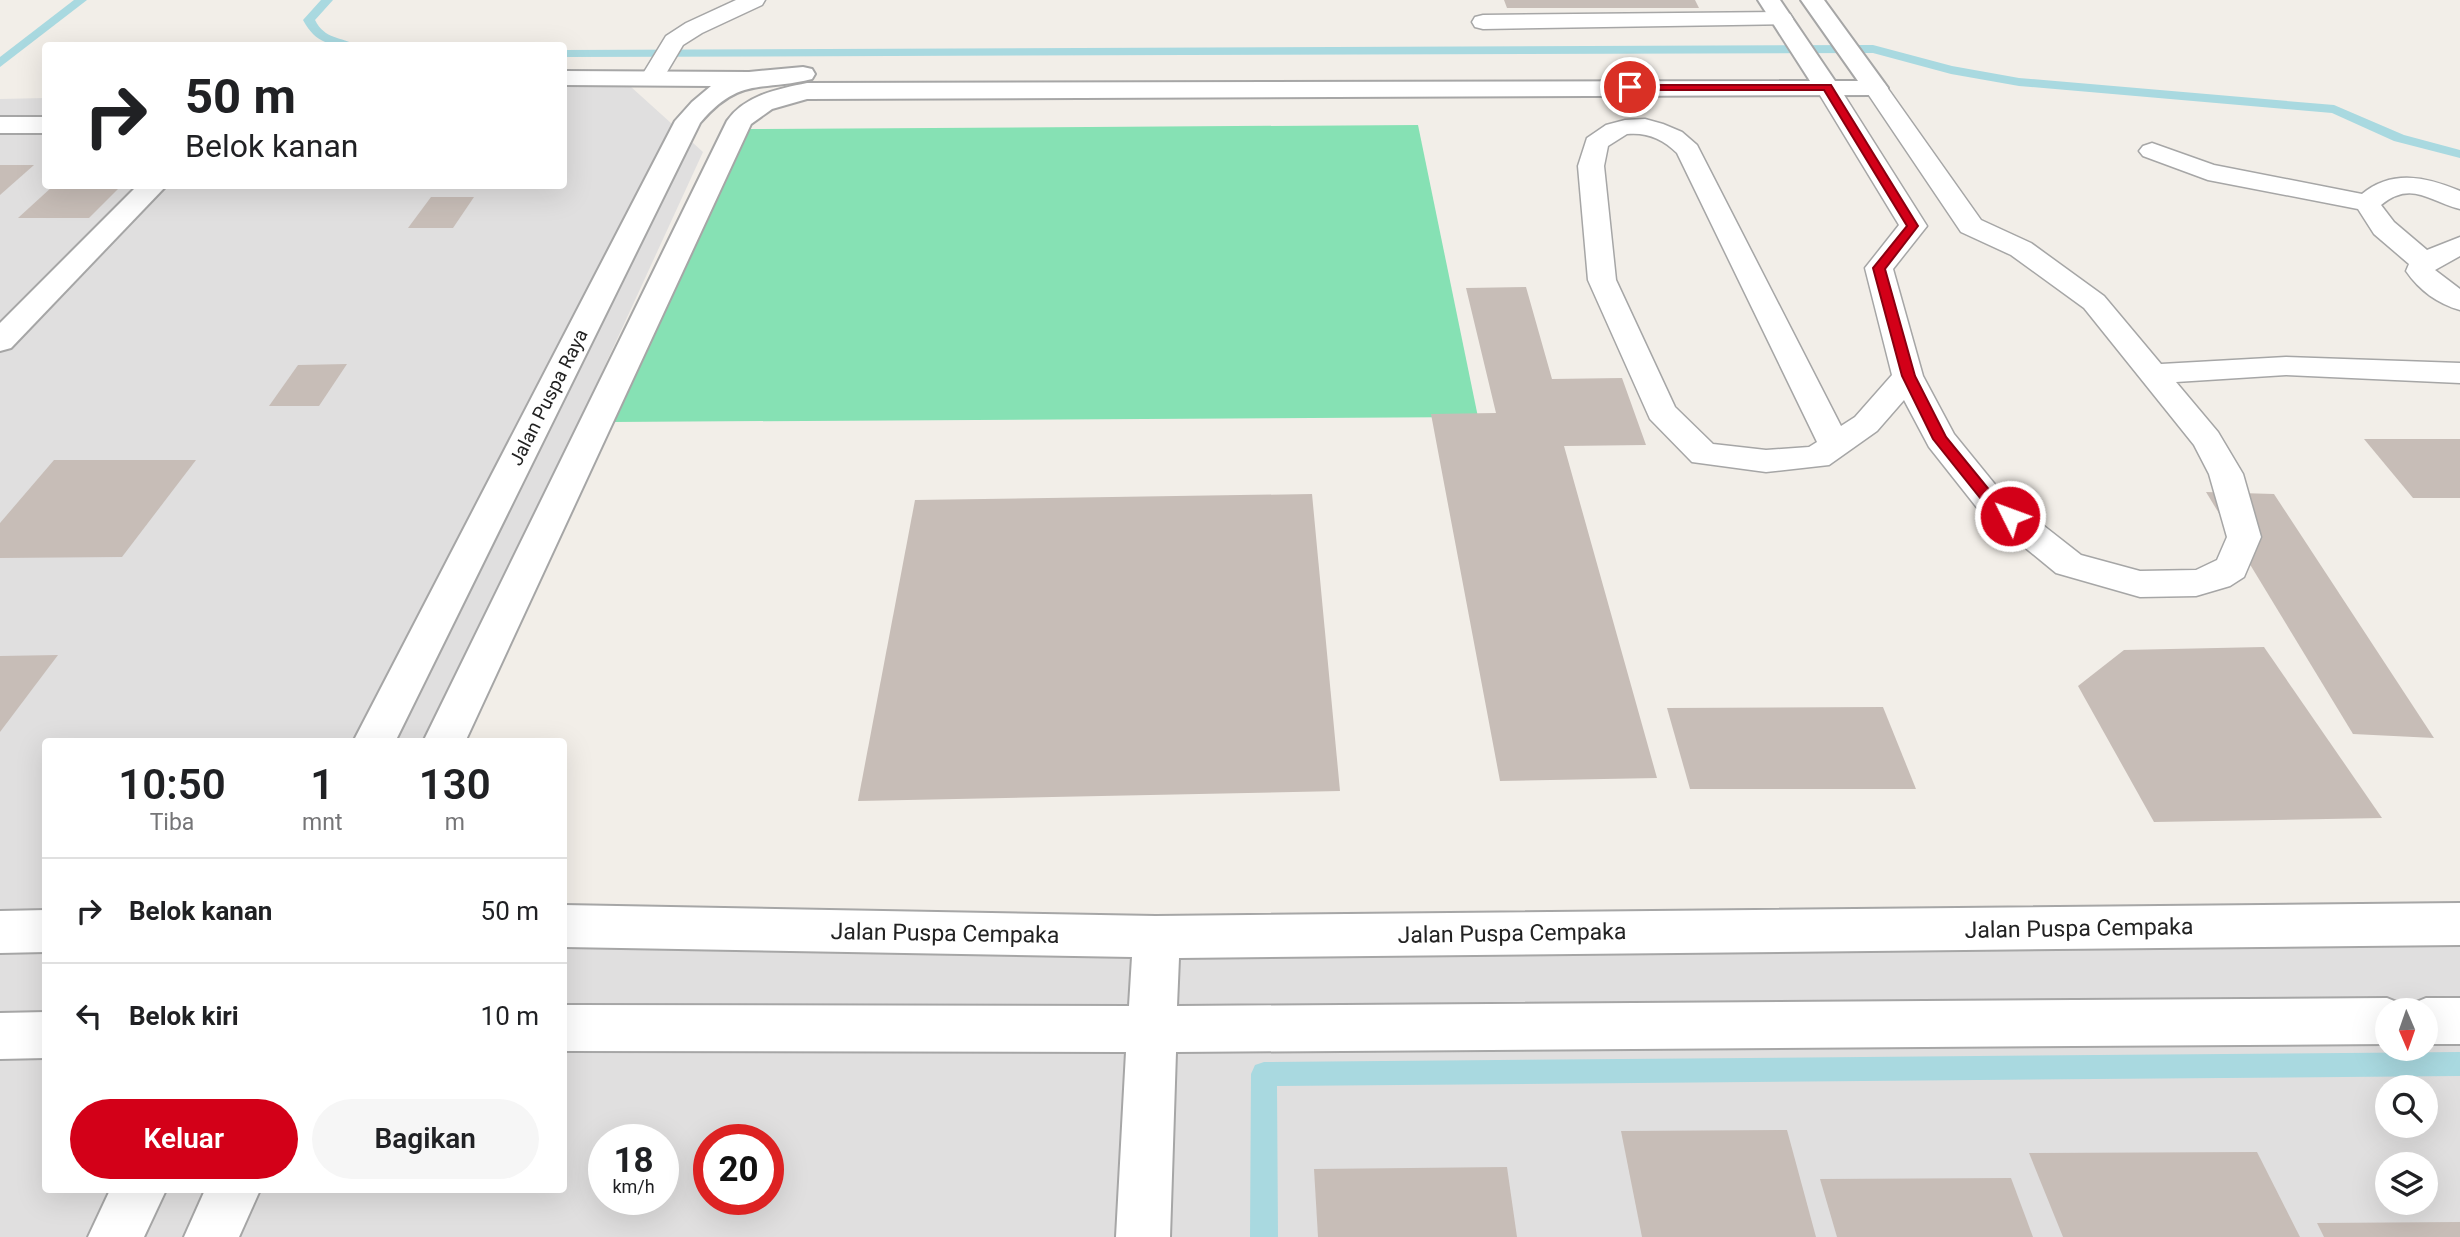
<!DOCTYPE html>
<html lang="id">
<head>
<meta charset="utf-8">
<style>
  body { margin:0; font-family:Roboto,sans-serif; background:#f6f6f6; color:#202124; height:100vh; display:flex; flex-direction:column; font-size:26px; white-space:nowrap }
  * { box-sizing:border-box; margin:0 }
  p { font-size:23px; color:#757577 }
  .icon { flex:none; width:38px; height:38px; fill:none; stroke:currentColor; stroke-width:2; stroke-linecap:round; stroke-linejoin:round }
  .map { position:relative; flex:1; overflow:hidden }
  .panel { position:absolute; left:42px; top:738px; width:525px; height:455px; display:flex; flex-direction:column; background:#fff; border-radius:7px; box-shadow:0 7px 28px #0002 }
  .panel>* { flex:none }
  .hud { position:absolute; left:42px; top:42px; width:525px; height:147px; border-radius:7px; box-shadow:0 7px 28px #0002; background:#fff; color:#202124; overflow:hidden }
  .needle { width:46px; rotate:178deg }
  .tools { position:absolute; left:2375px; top:998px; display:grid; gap:14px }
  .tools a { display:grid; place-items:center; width:63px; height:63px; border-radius:50%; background:#fff; box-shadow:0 7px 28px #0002; font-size:35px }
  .speed { position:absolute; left:588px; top:1124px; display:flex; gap:14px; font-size:35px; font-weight:700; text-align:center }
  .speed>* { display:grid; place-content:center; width:91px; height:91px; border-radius:50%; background:#fff; box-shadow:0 7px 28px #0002; line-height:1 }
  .speed small { font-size:18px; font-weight:400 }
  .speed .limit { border:10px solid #d22; background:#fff; color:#111 }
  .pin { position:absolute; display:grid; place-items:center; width:60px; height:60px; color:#fff; margin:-30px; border:4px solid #fff; border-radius:50%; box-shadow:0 2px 7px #0007 }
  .me { position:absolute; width:77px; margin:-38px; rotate:312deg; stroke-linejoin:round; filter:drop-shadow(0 0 5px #0008) }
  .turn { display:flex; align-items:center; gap:24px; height:147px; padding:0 28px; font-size:32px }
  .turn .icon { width:91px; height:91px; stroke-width:2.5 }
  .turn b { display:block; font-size:49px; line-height:60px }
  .eta { display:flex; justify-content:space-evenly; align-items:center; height:119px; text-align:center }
  .eta b { font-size:42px; font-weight:600; line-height:49px }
  .button { display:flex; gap:14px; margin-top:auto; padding:14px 28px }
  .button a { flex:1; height:80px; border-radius:42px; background:#d30018; color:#fff; font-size:28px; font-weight:600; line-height:80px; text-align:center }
  .button a+a { background:#f6f6f6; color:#202124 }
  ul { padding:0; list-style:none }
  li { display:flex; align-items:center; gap:21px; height:105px; padding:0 28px; border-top:2px solid #e0e0e0 }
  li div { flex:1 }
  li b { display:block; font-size:26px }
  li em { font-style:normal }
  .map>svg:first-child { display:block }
  .residential { fill:#e0dfdf; fill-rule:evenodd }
  .pitch { fill:#86e1b4 }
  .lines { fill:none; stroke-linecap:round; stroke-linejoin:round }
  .stream { fill:#a9d9e0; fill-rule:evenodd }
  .building { fill:#c7bdb7 }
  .service-casing { stroke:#a6a6a6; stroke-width:3 }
  .minor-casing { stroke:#a6a6a6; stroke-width:4 }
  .service { fill:#fff; fill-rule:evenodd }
  .minor { fill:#fff; fill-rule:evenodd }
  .route { fill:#d30018; stroke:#890010; stroke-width:2 }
  .labels { text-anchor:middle; stroke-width:6; stroke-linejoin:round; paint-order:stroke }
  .street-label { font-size:19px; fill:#222; stroke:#fff }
  .near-street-label { font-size:23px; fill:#222; stroke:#fff }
</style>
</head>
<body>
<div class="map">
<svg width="2460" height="1237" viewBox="0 0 2460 1237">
  <rect width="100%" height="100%" fill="#f2eee8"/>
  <path class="residential" d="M630,86L703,152L432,742H46V1190H564V924L1156,932L2460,905V1237H0V99L45,98L46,186H564V87ZM2387,1010H2426V1048H2387ZM2387,1087H2426V1125H2387ZM604,1139H663V1199H604ZM709,1139H768V1199H709ZM2387,1164H2426V1202H2387Z"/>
  <path class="pitch" d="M1418,125L1478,417L612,422L745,129Z"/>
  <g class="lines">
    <g class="stream">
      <path d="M74,0H87L0,67V57Z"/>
      <path d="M321,0H333L315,20C325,40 341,36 357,46C331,46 316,44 303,20Z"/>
      <path d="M1873,45L1952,66L2019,78L2334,105L2404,135L2460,150V158L2394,141L2332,113L2019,86L1951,74L1873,53L564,57V50Z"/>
      <path d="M2460,1052V1076L1277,1086L1278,1237H1250L1251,1074L1255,1065L1264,1062Z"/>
    </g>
  </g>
  <g class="building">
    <path d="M1504,0H1695L1699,8H1507Z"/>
    <path d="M0,165H34L0,195Z"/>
    <path d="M53,186H121L89,218H18Z"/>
    <path d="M431,197H474L453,228H408Z"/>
    <path d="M1526,287L1552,379L1622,378L1646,445L1564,446L1657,778L1500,781L1431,414L1496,413L1466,288Z"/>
    <path d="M347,364L319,406H269L298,365Z"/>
    <path d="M2364,439H2460V498H2413Z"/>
    <path d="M54,460H196L122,557L0,558V523Z"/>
    <path d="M2206,492L2274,494L2434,738L2353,734Z"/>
    <path d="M1312,494L1340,791L858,801L915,500Z"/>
    <path d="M2264,647L2382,818L2154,822L2078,686L2124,650Z"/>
    <path d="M58,655L0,732V656Z"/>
    <path d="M1883,707L1916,789H1690L1667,708Z"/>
    <path d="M1787,1130L1816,1237H1642L1621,1131Z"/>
    <path d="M2257,1152L2300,1237H2063L2029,1153Z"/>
    <path d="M1507,1167L1517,1237H1318L1314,1169Z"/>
    <path d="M2011,1178L2033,1237H1837L1820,1179Z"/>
    <path d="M2460,1222V1237H2324L2317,1223Z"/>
  </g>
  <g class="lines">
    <defs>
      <g id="service">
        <path d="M736,0H765L762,5L702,33L683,45L661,82H645L641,77L666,36L686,23Z"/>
        <path d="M1782,12L1790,14L1793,19L1790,24L1483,29L1475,27L1472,22L1475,17L1483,15Z"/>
        <path d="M1827,80L1835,82L1839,87L1927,226L1893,269L1923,376L1954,434L2002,493L2081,555L2140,571L2196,570L2217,560L2227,537L2209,474L2194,445L2084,308L2011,255L1961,232L1864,88L1868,83H1884L1981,220L2031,243L2104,296L2161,364L2286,357L2460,363V383L2286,375L2176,382L2218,432L2243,474L2261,537L2244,577L2230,586L2196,596L2140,597L2056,573L1978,509L1929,447L1904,400L1877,431L1829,465L1766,472L1692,462L1650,419L1588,280L1578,166L1587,138L1606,125L1625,120L1645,119L1663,124L1682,132L1697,145L1841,426L1855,417L1892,375L1865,268L1899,225L1815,87L1819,82ZM1627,134C1647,132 1663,139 1677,153L1817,442L1809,447L1766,450L1713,444L1675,407L1616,280L1604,166L1608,146Z"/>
        <path d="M2152,143L2214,165L2362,194C2392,169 2427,177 2460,191V209C2429,201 2411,180 2381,205L2394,222L2427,250L2460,237V256L2435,270L2460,289V310C2438,304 2419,290 2406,271L2409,264L2374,234L2358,209L2208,180L2143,156L2139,151L2143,146Z"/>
      </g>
      <g id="minor">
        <path d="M1758,0H1780L1835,81H1858L1801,0H1824L1888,88L1885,93L1876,95L807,99L772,109L751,124L465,742H423L727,121C745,95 778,89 807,83L1810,81Z"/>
        <path d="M803,67L812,69L815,74L812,79C761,92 740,76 700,123L395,742H353L675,121L692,102L711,86L564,85V71L749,72Z"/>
        <rect x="0" y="117" width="46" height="16"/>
        <path d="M137,186H166L11,348L0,351V323Z"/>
        <path d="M2460,903V945L1179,958L1177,1006L2387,998L2404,1005L2406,1010H2387V1044L1176,1052L1170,1237H1116L1126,1052L564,1051V1005L1129,1006L1132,957L564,947V905L1156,916Z"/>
        <path d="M46,910V952L0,953V911Z"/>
        <path d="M2426,998H2460V1044H2426V1010H2407L2409,1005Z"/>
        <path d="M46,1012V1058L0,1059V1013Z"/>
        <path d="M110,1190H166L144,1237H88Z"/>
        <path d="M205,1190H260L239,1237H184Z"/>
      </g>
    </defs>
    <use href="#service" class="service-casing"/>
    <use href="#minor" class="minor-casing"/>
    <use href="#service" class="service"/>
    <use href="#minor" class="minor"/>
  </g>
  <path class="route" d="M1626,85H1831L1918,226L1885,269L1915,376L1946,437L1995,497L2017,516L2015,520H2005L1985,504L1933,439L1902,376L1873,268L1907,226L1824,90H1630L1624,87Z"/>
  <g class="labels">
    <g class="street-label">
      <text transform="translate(548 397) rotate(-63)" y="7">Jalan Puspa Raya</text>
    </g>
    <g class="near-street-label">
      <text transform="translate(2079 928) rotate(-1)" y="8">Jalan Puspa Cempaka</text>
      <text transform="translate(945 933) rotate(1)" y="8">Jalan Puspa Cempaka</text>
      <text transform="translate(1512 933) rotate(-1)" y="8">Jalan Puspa Cempaka</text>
    </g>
  </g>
</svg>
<div class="tools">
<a><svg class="needle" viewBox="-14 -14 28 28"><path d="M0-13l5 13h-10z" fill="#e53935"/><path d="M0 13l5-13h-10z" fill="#757577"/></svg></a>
<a><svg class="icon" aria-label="search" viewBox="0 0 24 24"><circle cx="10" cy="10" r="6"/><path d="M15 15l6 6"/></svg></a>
<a><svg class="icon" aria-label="layers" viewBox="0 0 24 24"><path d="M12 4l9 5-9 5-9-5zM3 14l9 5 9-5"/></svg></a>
</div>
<div class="speed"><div>18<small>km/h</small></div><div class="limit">20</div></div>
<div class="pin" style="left:1630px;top:87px;background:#d93025"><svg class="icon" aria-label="arrive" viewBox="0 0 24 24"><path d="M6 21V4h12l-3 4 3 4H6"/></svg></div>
<svg class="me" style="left:2010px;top:516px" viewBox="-20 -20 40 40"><circle r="17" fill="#d30018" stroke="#fff" stroke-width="3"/><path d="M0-11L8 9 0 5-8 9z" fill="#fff"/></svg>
<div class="hud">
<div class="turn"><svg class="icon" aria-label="right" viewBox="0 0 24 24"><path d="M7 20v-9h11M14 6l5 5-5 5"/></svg><div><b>50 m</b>Belok kanan</div></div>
</div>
<section class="panel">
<div class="eta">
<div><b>10:50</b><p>Tiba</p></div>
<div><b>1</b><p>mnt</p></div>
<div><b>130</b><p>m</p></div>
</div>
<ul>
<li><svg class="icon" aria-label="right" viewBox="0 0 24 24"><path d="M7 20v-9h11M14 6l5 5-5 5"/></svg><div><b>Belok kanan</b></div><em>50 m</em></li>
<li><svg class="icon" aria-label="left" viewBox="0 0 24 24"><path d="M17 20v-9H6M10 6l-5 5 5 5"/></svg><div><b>Belok kiri</b></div><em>10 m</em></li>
</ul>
<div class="button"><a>Keluar</a><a>Bagikan</a></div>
</section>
</div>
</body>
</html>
